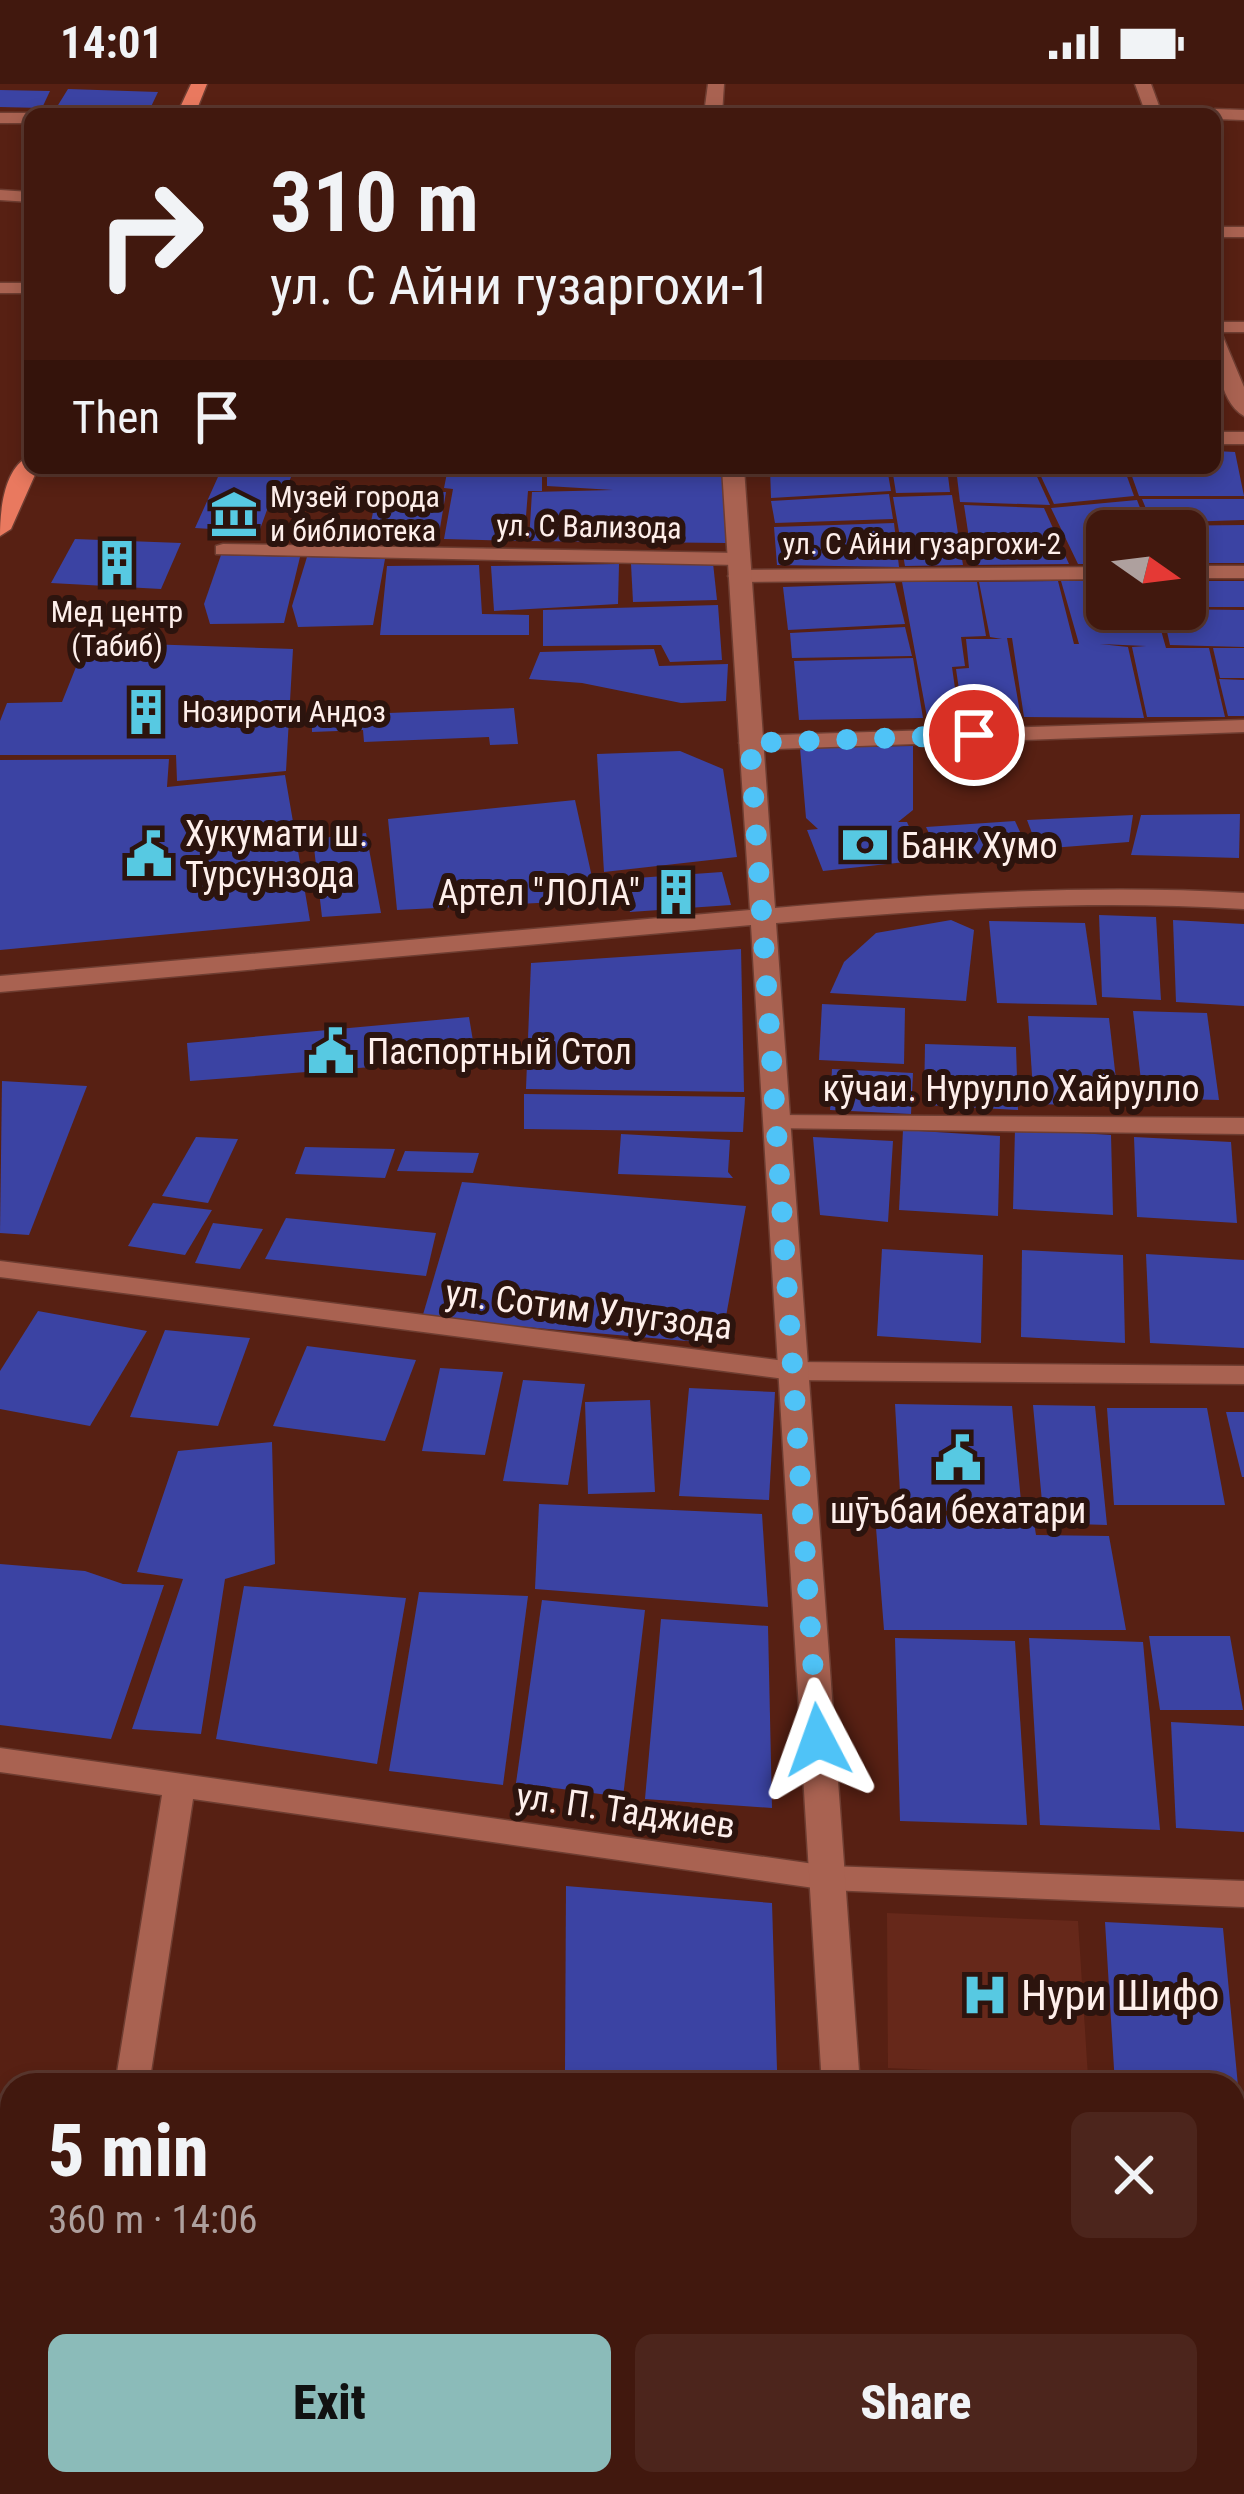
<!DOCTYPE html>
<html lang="en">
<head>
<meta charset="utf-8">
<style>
  body { margin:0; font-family:"Roboto Condensed",sans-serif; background:#4c251c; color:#f1f3f6; height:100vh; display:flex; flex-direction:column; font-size:45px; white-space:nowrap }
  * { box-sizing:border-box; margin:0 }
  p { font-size:39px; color:#aea09e }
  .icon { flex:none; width:66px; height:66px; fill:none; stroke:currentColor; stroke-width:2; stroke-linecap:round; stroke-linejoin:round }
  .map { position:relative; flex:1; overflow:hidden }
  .sheet { position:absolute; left:0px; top:1989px; width:1245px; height:423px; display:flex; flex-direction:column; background:#41180e; border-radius:36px 36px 0 0; box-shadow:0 6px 18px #0003,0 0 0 3px #5a372e }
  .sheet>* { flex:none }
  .hud { position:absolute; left:24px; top:24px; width:1197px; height:366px; border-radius:18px; box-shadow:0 6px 18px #0003,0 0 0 3px #5a372e; background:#41180e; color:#f1f3f6; overflow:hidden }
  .needle { width:78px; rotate:104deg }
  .buttons { position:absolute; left:1086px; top:426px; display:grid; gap:24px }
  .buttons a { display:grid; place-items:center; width:120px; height:120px; border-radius:18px; background:#41180e; box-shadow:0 6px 18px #0003,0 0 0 3px #5a372e; font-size:60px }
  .pin { position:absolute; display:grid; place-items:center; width:102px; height:102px; color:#fff; margin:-51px; border:6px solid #fff; border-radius:50%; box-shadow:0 3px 12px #0007 }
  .me { position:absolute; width:132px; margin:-66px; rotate:356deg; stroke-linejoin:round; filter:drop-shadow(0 0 9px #0008) }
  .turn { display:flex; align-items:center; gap:42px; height:252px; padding:0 48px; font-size:54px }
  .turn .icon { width:156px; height:156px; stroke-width:2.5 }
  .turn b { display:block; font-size:84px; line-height:102px }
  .then { display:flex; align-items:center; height:114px; padding:0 48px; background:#0003; gap:24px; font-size:45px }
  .round { display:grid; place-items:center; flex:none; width:126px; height:126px; border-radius:18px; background:#4c251c }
  .head { display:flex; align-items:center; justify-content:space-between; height:204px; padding:0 48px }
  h1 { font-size:72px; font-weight:800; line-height:90px }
  .primary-button { display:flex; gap:24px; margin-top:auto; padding:24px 48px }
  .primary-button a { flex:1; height:138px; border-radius:18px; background:#8bbbb9; color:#111; font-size:48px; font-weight:800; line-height:138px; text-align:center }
  .primary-button a+a { background:#4c251c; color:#f1f3f6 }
  .status { display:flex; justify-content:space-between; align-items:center; height:84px; padding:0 60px; background:#41180e; direction:ltr }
  .status svg { height:33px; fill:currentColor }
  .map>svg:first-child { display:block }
  .built { fill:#66281a }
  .building { fill:#3b43a3 }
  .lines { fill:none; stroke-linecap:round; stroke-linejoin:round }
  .minor-casing { stroke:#6e3d31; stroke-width:3 }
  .tertiary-casing { stroke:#6e3d31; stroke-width:3 }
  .secondary-casing { stroke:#6e3d31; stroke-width:3 }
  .minor { fill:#a96251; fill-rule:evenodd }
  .tertiary { fill:#a96251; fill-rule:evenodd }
  .secondary { fill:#e9795f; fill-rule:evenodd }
  .route { stroke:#4fc3f7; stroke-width:21; stroke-dasharray:0 37.8 }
  .labels { text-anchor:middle; stroke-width:12; stroke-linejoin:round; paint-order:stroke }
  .far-poi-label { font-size:30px; fill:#feefeb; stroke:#2c140e; text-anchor:start }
  .far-street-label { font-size:30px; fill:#feefeb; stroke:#2c140e }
  .poi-label { font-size:36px; fill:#feefeb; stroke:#2c140e; text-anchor:start }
  .street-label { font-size:36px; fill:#feefeb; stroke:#2c140e }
  .near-poi-label { font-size:42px; fill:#feefeb; stroke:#2c140e; text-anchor:start }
</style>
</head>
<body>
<div class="status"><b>14:01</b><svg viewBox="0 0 49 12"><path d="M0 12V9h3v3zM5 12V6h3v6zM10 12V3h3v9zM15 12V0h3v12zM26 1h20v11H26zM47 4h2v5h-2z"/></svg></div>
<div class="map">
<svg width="1244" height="2410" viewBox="0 0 1244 2410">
  <rect width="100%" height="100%" fill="#572013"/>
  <path class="built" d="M887,1829L1078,1837L1088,1993L888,1984Z"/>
  <g class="building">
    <path d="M68,5L158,8L148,29L55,26Z"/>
    <path d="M0,6L50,7L42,24L0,23Z"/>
    <path d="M1215,367L1235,368L1244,412H1139L1129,384H1215Z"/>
    <path d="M222,384H295L282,414L271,415L259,448L195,444Z"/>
    <path d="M448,384H542V407H528L524,457L444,455L453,405L444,404Z"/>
    <path d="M547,384H725L727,459L529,457L532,408L613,406L547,402Z"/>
    <path d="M770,384H887L891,407L771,414Z"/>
    <path d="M892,384H947L950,408L896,409Z"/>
    <path d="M956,384H1033L1050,421L960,418Z"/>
    <path d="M1037,384H1124L1134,412L1054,420Z"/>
    <path d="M446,408L438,456L367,457L377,409Z"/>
    <path d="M889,410L893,435L775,439L771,417Z"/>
    <path d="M952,411L963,481L905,482L893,413Z"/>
    <path d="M1142,415H1244V436L1152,439Z"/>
    <path d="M1137,416L1149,447H1107V480H1078L1051,424Z"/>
    <path d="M964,421L1044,424L1069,480L973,481Z"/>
    <path d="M894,439L899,483L777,481L774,443Z"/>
    <path d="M1244,441V479H1185V447H1156L1154,442Z"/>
    <path d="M75,455L181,459L161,505L51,499Z"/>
    <path d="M221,471L300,473L284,539L210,540L204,520Z"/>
    <path d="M307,473L385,475L373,541L298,543L292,522Z"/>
    <path d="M713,479L717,516L633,518L631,480Z"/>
    <path d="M619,480L618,520L494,527L491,482Z"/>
    <path d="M479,481L482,530L529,531V551H380L387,482Z"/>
    <path d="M1058,497L1074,560H1079L1061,497H1107V525H1155L1166,564H1209L1225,633H1147L1132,563L1146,562L1100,560L1128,563L1144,634L1024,633L1012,554H1007L1021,634L963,633L956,585L969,584L966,555H1002L990,553L979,498Z"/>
    <rect x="1185" y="497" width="59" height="26"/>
    <path d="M902,498H977L986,552L961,553L965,582L952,583L959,633H927Z"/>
    <path d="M895,499L905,540L788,546L783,503Z"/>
    <path d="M718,521L722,576L670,578L661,561L543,562V526Z"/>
    <path d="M1162,525L1244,526V563L1170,561Z"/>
    <path d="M905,543L912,572L792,574L790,549Z"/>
    <path d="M86,558L293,565L286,687L177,697L176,671H0V637L7,619L62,618Z"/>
    <path d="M1213,564H1244V594H1220Z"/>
    <path d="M654,565L659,582L728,580L726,617L681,619L582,599L529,595L540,568Z"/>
    <path d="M913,574L923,634L799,636L794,577Z"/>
    <path d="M1219,595L1244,596V632H1228Z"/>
    <path d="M514,624L518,660L490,661L489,653L364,658L363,646L312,648V632Z"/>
    <path d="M913,662V726L898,738H907L924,776L823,787L807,746L818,745L806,734L800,664Z"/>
    <path d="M680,667L723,685L737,773L604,788L597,670Z"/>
    <path d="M169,675L167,703L285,691L310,837L0,866V676Z"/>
    <path d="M575,716L597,816L397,826L388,735Z"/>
    <path d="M1240,730L1239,774L1131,771L1141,731Z"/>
    <path d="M1133,731L1129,758L1038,765L1027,736Z"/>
    <path d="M1015,737L1029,767L940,772L926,743Z"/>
    <path d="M366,749L381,829L322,833L313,755Z"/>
    <path d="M722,788L731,821L630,828L622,795Z"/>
    <path d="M1099,831L1156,833L1161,916L1102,913Z"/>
    <path d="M951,836L974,846L966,917L830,909L844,878L876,849Z"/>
    <path d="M1173,836L1244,840V922L1176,918Z"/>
    <path d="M989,837L1085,839L1097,921L997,919Z"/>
    <path d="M741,865L744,1008L526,1005L531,879Z"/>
    <path d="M822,920L905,924L904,980L819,976Z"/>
    <path d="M1133,927L1207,929L1219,1016L1143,1014Z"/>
    <path d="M1028,932L1109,934L1119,1022L1034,1020Z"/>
    <path d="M469,933L476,975L190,997L187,959Z"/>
    <path d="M925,960L1016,963L1018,1026L924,1021Z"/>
    <path d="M832,985L913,989L911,1030L830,1026Z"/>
    <path d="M2,997L87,1002L29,1151L0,1149Z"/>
    <path d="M524,1010L745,1013L743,1048L524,1045Z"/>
    <path d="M1015,1045L1111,1051L1113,1131L1013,1125Z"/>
    <path d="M903,1046L1000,1052L998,1132L899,1126Z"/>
    <path d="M621,1050L730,1056L728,1088L733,1094L618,1090Z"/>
    <path d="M196,1053L238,1055L208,1119L162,1112Z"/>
    <path d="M813,1053L893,1057L888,1138L820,1131Z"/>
    <path d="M1134,1053L1231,1058L1237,1139L1137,1133Z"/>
    <path d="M305,1063L395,1065L385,1094L295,1090Z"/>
    <path d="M405,1067L479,1069L473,1089L397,1087Z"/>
    <path d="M462,1098L746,1122L721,1260L422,1234Z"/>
    <path d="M153,1119L212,1126L185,1171L128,1162Z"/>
    <path d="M286,1134L436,1149L426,1192L265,1175Z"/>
    <path d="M213,1139L263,1145L240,1185L195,1179Z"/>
    <path d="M882,1165L983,1171L981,1259L877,1252Z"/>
    <path d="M1022,1166L1123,1171L1125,1259L1021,1253Z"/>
    <path d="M1146,1170L1244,1176V1264L1150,1259Z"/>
    <path d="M38,1227L147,1247L90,1342L0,1325V1287Z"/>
    <path d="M165,1246L250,1254L218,1342L130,1333Z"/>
    <path d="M307,1262L416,1276L385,1357L273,1342Z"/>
    <path d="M440,1284L503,1288L485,1371L422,1367Z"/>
    <path d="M523,1296L585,1300L568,1401L503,1397Z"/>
    <path d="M689,1304L775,1308L769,1416L679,1412Z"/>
    <path d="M650,1316L655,1408L588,1410L585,1318Z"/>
    <path d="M895,1320L1012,1322L1022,1428L901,1426Z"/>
    <path d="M1033,1321L1095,1322L1107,1441L1044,1439Z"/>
    <path d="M1107,1324H1207L1225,1421H1114Z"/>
    <path d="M1226,1328H1244V1393H1242Z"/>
    <path d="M272,1358L275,1480L225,1495L201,1650L132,1645L183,1495L137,1488L178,1367Z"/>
    <path d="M539,1420L762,1430L768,1523L535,1505Z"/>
    <path d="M875,1431L1033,1432L1036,1451L1109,1452L1126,1546H884Z"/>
    <path d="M0,1480L85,1487L123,1500L164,1501L111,1655L0,1641Z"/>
    <path d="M244,1502L406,1514L377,1680L216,1655Z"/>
    <path d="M419,1508L528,1512L503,1701L389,1687Z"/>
    <path d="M542,1516L645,1526L623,1713L516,1699Z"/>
    <path d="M661,1535L768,1542L772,1724L645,1715Z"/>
    <path d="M1149,1552H1230L1243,1626H1160Z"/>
    <path d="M895,1554L1015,1557L1027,1741L900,1737Z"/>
    <path d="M1029,1554L1143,1558L1160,1746L1040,1741Z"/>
    <path d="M1171,1638L1244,1642V1748L1176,1744Z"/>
    <path d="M566,1802L772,1819L777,1986L565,1990Z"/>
    <path d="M1105,1838L1223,1844L1242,2044L1233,2043V2001H1115Z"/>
    <path d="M1233,2061L1237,2062L1244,2141V2216L1233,2215Z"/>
    <path d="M1237,2278L1244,2410L1169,2403L1233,2400V2279Z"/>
    <path d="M676,2400H812V2410H586Z"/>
    <path d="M919,2400H1066L1067,2410H920Z"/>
  </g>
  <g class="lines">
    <defs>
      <g id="minor">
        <path d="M1135,0H1151L1162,30H1146Z"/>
        <path d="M1215,25L1244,26V36L1215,35V30H1207Z"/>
        <path d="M0,29H30L33,30L30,39H0Z"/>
        <path d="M0,106L30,108V118L0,116Z"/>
        <rect x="1215" y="143" width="29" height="10"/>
        <rect x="0" y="199" width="30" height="10"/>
        <path d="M1215,238H1244V248H1221L1244,303V332C1217,317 1215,265 1215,238Z"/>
        <rect x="1215" y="348" width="29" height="12"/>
        <path d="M223,460L738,469L748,475L738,481L216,470V462Z"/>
        <rect x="1185" y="482" width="59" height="12"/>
        <path d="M1107,483V495L738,498L728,492L738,486Z"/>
        <path d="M1244,636V648L750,666L739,659L750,652Z"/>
        <path d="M777,1031L1244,1034V1050L768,1044L764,1039Z"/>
        <path d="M0,1177L793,1278L1244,1282V1300L793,1296L0,1193Z"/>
        <path d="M0,1664L828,1782L1244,1797V1823L828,1806L193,1715L149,2001H115L162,1711L0,1688Z"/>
        <rect x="1233" y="2226" width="11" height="32"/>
        <path d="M49,2400H87L86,2410H48Z"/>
      </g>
      <g id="tertiary">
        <path d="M708,0H724L722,30H704Z"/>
        <path d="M722,384H744L775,824C932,810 1086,800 1244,809V825C1087,815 933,825 776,839L860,2001H822L751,841L0,908V892L750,826Z"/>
        <path d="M840,2400H882L883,2410H839Z"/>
      </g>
      <g id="secondary">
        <path d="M191,0H207L195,30H177Z"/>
        <path d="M30,372V384H38L11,445L0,452C0,426 4,383 30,372Z"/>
      </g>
    </defs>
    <use href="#minor" class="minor-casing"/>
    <use href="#tertiary" class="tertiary-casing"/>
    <use href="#secondary" class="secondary-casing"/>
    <use href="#minor" class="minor"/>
    <use href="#tertiary" class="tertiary"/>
    <use href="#secondary" class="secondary"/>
  </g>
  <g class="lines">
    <path class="route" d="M818,1656L750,659L974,651"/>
  </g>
  <defs>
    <symbol id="museum-bare" viewBox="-9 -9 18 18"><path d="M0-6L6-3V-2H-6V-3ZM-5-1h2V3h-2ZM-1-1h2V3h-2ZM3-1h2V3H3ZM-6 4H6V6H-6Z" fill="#57c9e2" stroke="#2c140e" stroke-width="2.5" paint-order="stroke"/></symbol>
    <symbol id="building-bare" viewBox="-9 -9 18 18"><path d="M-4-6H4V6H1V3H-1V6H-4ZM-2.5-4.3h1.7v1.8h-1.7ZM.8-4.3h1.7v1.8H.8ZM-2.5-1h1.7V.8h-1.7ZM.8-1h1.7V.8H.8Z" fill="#57c9e2" stroke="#2c140e" stroke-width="2.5" paint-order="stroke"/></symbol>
    <symbol id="bank-bare" viewBox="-9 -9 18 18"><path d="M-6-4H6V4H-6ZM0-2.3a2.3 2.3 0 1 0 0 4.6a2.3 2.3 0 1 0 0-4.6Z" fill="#57c9e2" stroke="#2c140e" stroke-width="2.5" paint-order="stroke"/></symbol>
    <symbol id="civic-bare" viewBox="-9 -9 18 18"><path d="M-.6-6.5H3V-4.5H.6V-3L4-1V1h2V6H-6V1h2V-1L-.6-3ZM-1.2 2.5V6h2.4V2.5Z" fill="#57c9e2" stroke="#2c140e" stroke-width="2.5" paint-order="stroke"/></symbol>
    <symbol id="hospital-bare" viewBox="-9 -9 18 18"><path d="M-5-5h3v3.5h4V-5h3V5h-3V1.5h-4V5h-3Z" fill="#57c9e2" stroke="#2c140e" stroke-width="2.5" paint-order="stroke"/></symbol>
  </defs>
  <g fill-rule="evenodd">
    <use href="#museum-bare" x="201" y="397" width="66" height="66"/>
    <use href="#building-bare" x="84" y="446" width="66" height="66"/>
    <use href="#building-bare" x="113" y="595" width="66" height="66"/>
    <use href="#bank-bare" x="832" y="728" width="66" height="66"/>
    <use href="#civic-bare" x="116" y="737" width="66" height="66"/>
    <use href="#building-bare" x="643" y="775" width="66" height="66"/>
    <use href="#civic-bare" x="298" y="934" width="66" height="66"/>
    <use href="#civic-bare" x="925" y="1341" width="66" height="66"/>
    <use href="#hospital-bare" x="952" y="1878" width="66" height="66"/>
  </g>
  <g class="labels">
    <g class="far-poi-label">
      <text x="270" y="423">Музей города<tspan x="270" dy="34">и библиотека</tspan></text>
      <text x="117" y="538" text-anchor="middle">Мед центр<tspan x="117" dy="34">(Табиб)</tspan></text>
      <text x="182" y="638">Нозироти Андоз</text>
    </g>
    <g class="far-street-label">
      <text transform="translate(589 443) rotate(1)" y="10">ул. С Вализода</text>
      <text x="922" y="470">ул. С Айни гузаргохи-2</text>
    </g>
    <g class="poi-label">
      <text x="185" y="762">Хукумати ш.<tspan x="185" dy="41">Турсунзода</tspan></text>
      <text x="901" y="774">Банк Хумо</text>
      <text x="640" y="821" text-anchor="end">Артел "ЛОЛА"</text>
      <text x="367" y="980">Паспортный Стол</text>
      <text x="958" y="1439" text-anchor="middle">шӯъбаи бехатари</text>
    </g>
    <g class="street-label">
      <text x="1011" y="1017">кӯчаи. Нурулло Хайрулло</text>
      <text transform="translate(589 1225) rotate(7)" y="13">ул. Сотим Улугзода</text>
      <text transform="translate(626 1726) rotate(8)" y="13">ул. П. Таджиев</text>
    </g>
    <g class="near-poi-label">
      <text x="1021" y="1926">Нури Шифо</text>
    </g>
  </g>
</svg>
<div class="buttons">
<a><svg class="needle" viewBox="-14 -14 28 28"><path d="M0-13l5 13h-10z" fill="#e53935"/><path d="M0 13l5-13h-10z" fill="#aea09e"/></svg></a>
</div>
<div class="pin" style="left:974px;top:651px;background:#d93025"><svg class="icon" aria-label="arrive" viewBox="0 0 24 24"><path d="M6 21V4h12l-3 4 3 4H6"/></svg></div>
<svg class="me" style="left:818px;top:1656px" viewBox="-20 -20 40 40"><path d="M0-17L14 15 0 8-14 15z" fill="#4fc3f7" stroke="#fff" stroke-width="4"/></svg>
<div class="hud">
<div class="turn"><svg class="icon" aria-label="right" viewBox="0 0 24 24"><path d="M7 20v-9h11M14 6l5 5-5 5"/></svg><div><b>310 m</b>ул. С Айни гузаргохи-1</div></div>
<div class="then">Then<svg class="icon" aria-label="arrive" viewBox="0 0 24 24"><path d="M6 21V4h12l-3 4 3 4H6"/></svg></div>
</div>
<section class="sheet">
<div class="head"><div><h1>5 min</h1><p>360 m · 14:06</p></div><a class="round"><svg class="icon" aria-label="close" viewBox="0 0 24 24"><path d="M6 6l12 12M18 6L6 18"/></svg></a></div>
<div class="primary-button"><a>Exit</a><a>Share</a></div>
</section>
</div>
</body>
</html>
